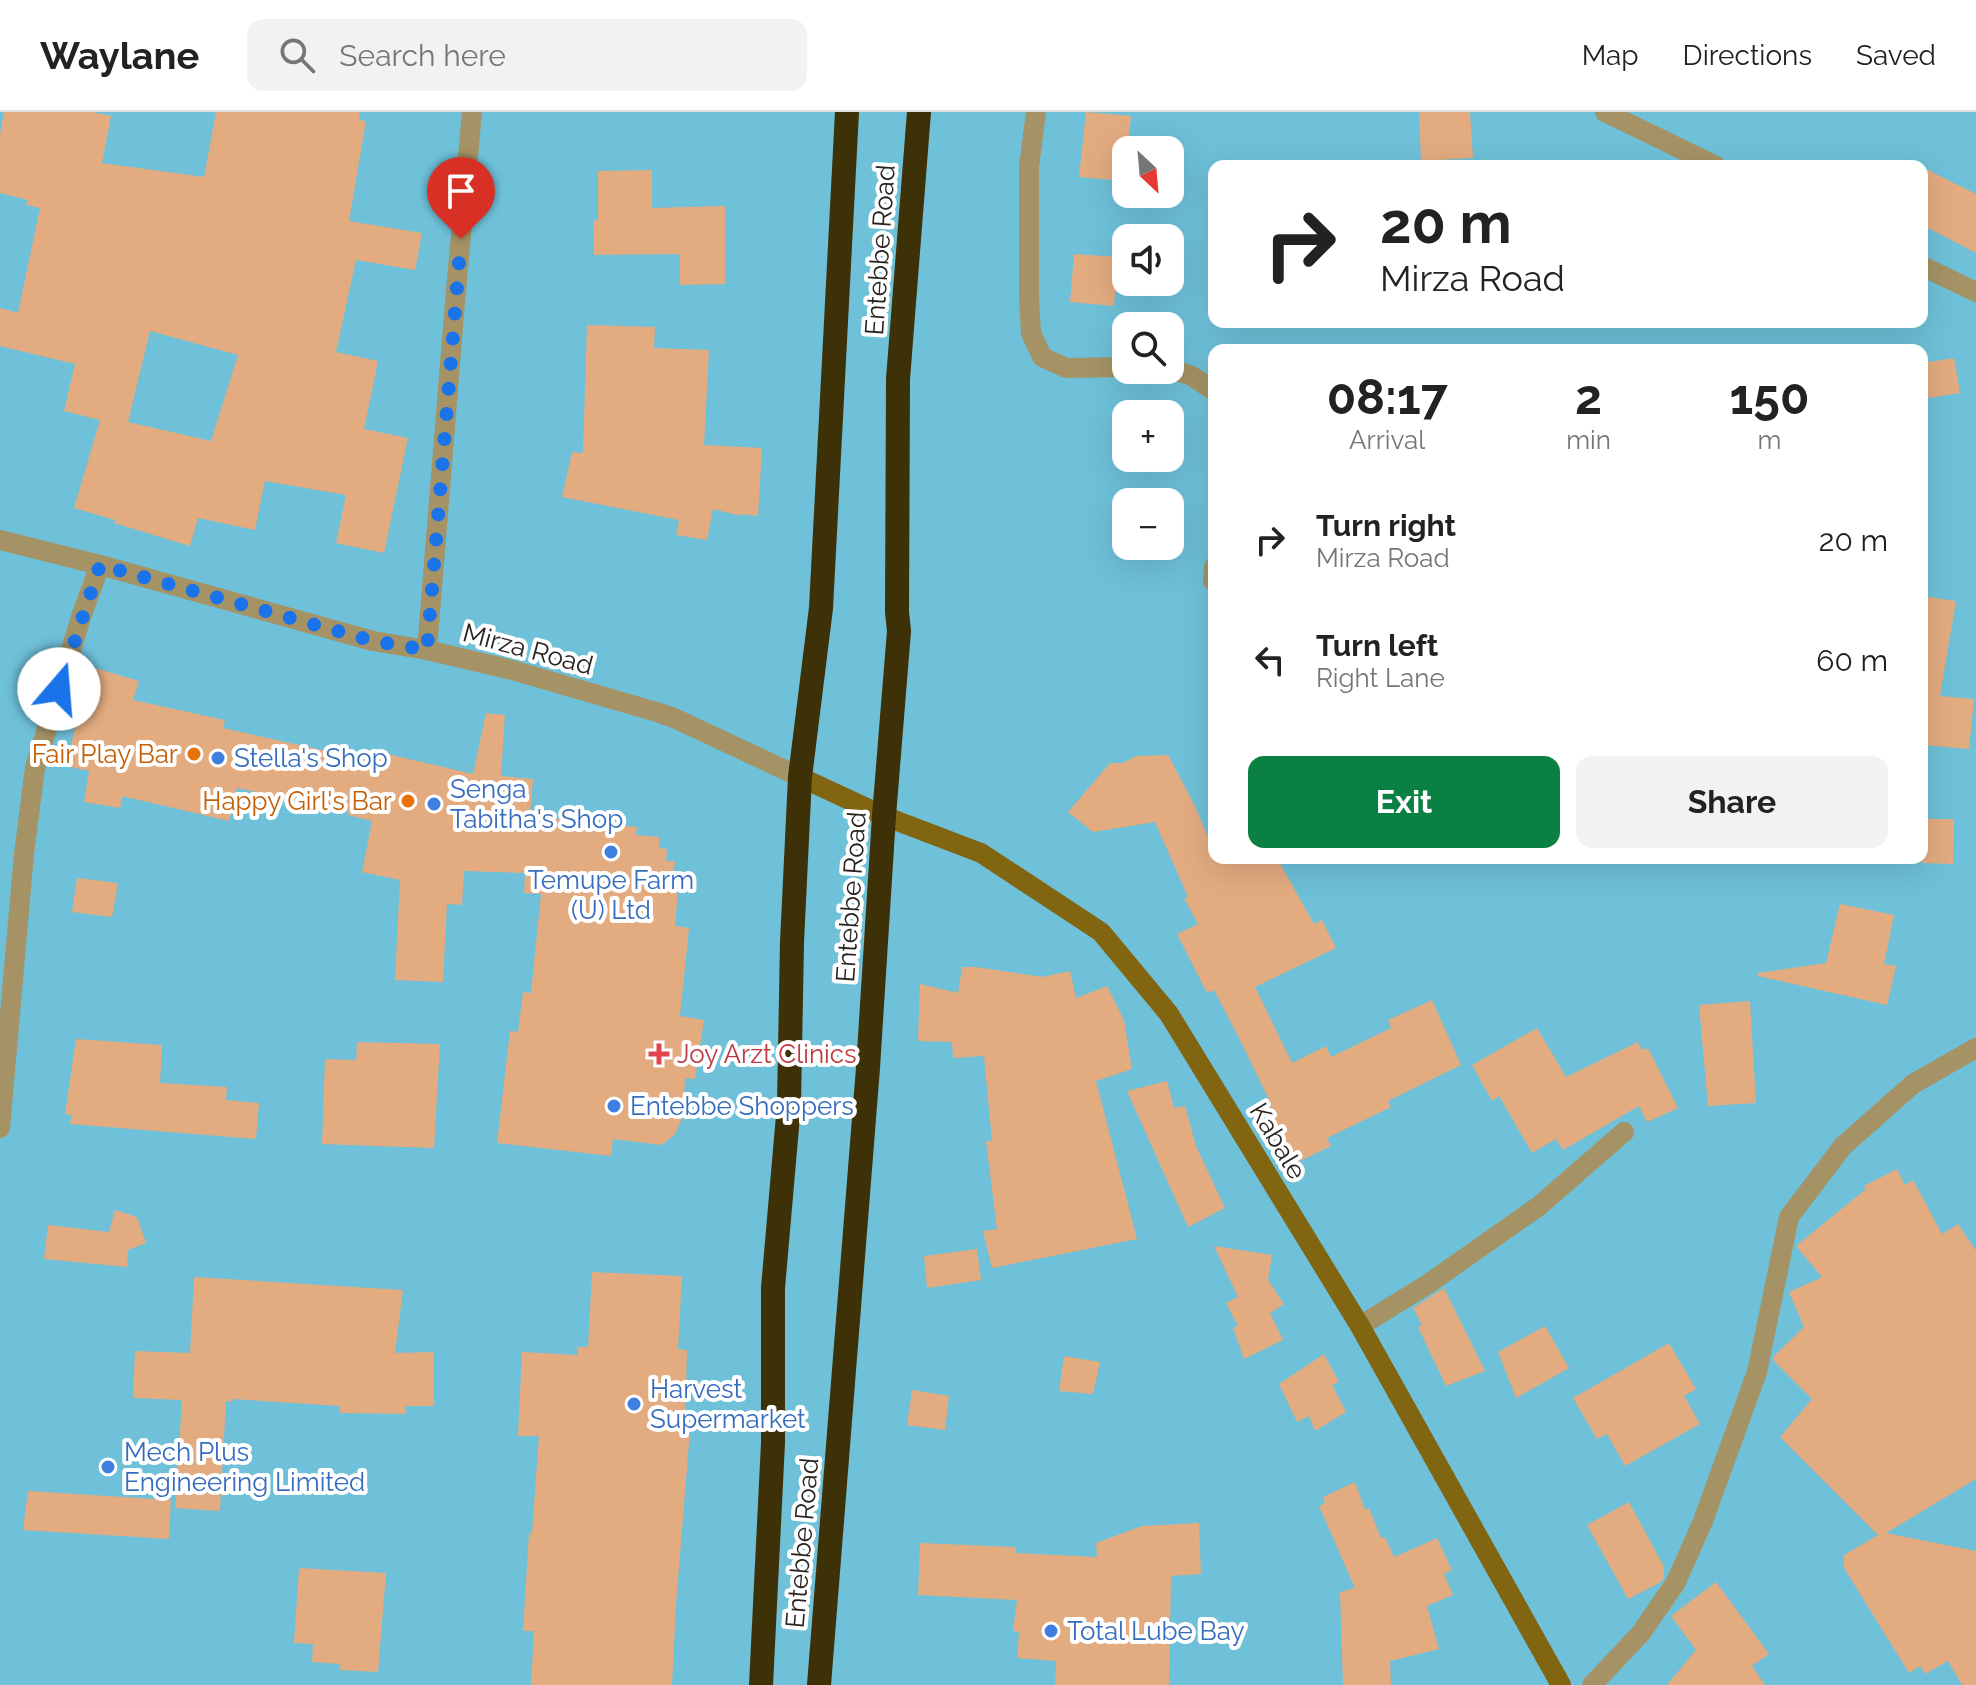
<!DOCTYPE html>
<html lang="en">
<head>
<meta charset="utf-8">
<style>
  body { margin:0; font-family:Raleway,sans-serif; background:#f2f2f2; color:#222; height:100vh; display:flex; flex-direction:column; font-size:30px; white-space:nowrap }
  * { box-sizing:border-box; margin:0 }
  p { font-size:26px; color:#767676 }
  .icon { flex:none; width:44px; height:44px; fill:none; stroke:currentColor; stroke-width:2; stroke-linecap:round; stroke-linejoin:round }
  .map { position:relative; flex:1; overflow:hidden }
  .panel { position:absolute; left:1208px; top:232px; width:720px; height:520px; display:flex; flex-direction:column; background:#fff; border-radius:16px; box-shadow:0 8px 32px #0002 }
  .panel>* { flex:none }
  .hud { position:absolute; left:1208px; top:48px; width:720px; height:168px; border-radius:16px; box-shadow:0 8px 32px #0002; background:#fff; color:#222; overflow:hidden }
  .needle { width:52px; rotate:154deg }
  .fabs { position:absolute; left:1112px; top:24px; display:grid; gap:16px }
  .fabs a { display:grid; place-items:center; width:72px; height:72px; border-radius:16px; background:#fff; box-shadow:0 8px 32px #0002; font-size:40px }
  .pin { position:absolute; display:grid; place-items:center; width:68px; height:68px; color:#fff; margin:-82px -34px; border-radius:50% 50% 50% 0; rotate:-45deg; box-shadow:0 0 8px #0007 }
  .pin .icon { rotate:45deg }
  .me { position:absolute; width:88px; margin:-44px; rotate:18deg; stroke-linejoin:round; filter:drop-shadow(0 0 6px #0008) }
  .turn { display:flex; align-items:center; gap:28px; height:168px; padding:0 40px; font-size:36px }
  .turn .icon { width:104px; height:104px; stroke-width:2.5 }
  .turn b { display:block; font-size:56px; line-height:68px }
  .eta { display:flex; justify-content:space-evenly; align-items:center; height:136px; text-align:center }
  .eta b { font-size:48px; font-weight:700; line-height:56px }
  .action { display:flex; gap:16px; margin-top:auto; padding:16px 40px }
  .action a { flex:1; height:92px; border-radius:16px; background:#0b8043; color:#fff; font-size:32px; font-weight:700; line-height:92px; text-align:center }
  .action a+a { background:#f2f2f2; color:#222 }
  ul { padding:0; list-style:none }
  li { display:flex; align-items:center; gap:24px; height:120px; padding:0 40px }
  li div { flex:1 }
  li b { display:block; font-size:30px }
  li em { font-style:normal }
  header { display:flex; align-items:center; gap:48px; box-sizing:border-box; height:112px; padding:0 40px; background:#fff; border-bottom:2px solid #e0e0e0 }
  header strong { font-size:38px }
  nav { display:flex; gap:44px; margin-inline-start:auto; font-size:28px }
  .search { width:560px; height:72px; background:#f2f2f2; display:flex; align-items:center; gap:20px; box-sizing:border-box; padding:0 28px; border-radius:16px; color:#767676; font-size:30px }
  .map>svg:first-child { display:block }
  .water { fill:#6ec1d9; fill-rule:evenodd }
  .building { fill:#e3ab80; fill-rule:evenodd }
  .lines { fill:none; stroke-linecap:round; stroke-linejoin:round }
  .street { stroke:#a59365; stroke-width:20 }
  .secondary { stroke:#816511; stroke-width:20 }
  .highway { stroke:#3e3007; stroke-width:24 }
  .route { stroke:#1a73e8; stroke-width:14; stroke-dasharray:0 25.2 }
  .food-dot { fill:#e8710a; stroke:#fff; stroke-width:3 }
  .shop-dot { fill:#3f7fe0; stroke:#fff; stroke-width:3 }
  .health-dot { fill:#e0444e; stroke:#fff; stroke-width:3 }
  .labels { text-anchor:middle; stroke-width:8; stroke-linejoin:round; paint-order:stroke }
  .street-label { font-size:26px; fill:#282320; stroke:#fff }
  .food-label { font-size:26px; fill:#c56008; stroke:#fff; text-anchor:end }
  .shop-label { font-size:26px; fill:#366cbe; stroke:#fff; text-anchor:start }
  .health-label { font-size:26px; fill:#be3a42; stroke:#fff; text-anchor:start }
</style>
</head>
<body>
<header>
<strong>Waylane</strong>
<div class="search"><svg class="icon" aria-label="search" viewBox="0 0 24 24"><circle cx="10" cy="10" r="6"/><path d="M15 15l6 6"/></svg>Search here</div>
<nav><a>Map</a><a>Directions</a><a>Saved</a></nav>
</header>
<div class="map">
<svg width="1976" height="1573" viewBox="0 0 1976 1573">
  <rect width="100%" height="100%" fill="#faede5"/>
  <path class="water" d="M0,0H1976V1573H0ZM1126,38H1170V82H1126ZM1214,54H1922V210H1214ZM1126,126H1170V170H1126ZM1126,214H1170V258H1126ZM1214,238H1922V746H1214ZM1126,302H1170V346H1126ZM1126,390H1170V434H1126Z"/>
  <g class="building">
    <path d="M4,0H92L111,4L102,51L204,65L216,0H360L359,8L366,9L349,109L422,121L415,158L356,148L336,240L378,249L364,317L408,326L384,441L336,431L346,383L265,369L255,418L198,406L190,434L114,411L115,408L74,396L100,308L64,299L75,252L0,234V196L18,201L40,96L26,93L28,88L0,81V22ZM150,219L238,243L211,329L128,310Z"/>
    <path d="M1086,0L1131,4L1124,69L1079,65Z"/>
    <path d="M1419,0H1470L1473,46L1421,49Z"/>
    <path d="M1922,55L1976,82V141L1922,113Z"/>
    <path d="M652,58V96L725,94V172L680,173V142L594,143L593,109L598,108V59Z"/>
    <path d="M1074,142L1118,145L1114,194L1070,190Z"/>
    <path d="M587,213L655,215L654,236L709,238L704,333L762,336L758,404L742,402V404L713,397L707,428L676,423L679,408L562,385L572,340L583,341Z"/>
    <path d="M1954,246L1960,281L1922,287V251Z"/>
    <path d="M1922,484L1956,489L1940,584L1974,587L1969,637L1922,633Z"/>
    <path d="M95,556L139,569L133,588L225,608L223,616L376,650L379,640L473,662L486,601L505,603L501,664L533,667L530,704L637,715L636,723L659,725V736L667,737L666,749H675L673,765L679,766L675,814L689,816L680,904L704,908L695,967L685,966L683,1005L675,1022L662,1033L613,1027L611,1044L497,1031L510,919L518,920L523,880L531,881L541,782L524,781L525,761L464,759L462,793L447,792L443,870L395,868L400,768L362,760L372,709L348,703L349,700L237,676L229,709L122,684L120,696L84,690L89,659L66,654L77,607Z"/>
    <path d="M1168,643L1194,692L1214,739V746H1277L1314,812L1322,808L1336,836L1255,875L1292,951L1326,934L1331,945L1391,916L1388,908L1432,888L1461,953L1388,989L1391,995L1327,1026L1331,1034L1294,1052L1267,996L1272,994L1243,934L1214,878L1207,881L1177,822L1198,812L1184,786L1188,785L1155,710L1093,720L1068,700L1110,651H1123L1136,644Z"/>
    <path d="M1922,707H1954L1953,752L1922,751Z"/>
    <path d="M77,766L118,771L112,805L72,800Z"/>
    <path d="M1840,792L1894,803L1884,852L1896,854L1887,893L1758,864V861L1826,851Z"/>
    <path d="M962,855H976L1042,865L1070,859L1076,886L1107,874L1124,908L1132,957L1096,969L1137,1127L992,1156L983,1119L997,1117L986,1029H992L984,944L953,946L952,930L918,929L920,872L958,881Z"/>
    <path d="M1750,889L1756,991L1708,994L1699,893Z"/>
    <path d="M1537,916L1566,965L1638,930L1642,938L1648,936L1678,996L1647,1010L1639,994L1563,1038L1556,1027L1532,1041L1499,984L1492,989L1472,953Z"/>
    <path d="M76,927L162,933L160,971L227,975L226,988L259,991L256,1027L70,1012L72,1003L65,1002Z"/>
    <path d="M357,930L440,932L434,1036L322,1032L325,947L356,948Z"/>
    <path d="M1167,969L1174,996L1185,994L1196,1034L1225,1096L1188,1115L1127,979Z"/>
    <path d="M1897,1057L1905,1073L1913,1068L1942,1122L1958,1112L1976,1139V1367L1886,1421L1976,1439V1573H1962L1948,1549L1925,1562L1920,1554L1909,1561L1844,1456V1443L1878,1423L1780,1325L1812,1287L1773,1248L1774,1244L1804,1215L1789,1180L1822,1165L1796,1134L1866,1077L1864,1074Z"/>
    <path d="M115,1098L137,1105L146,1131L128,1138L127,1155L44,1147L48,1113L109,1120Z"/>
    <path d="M1214,1134L1272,1143L1268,1168L1284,1192L1270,1201L1283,1228L1244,1247L1233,1216L1238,1214L1226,1191L1238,1185Z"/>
    <path d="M977,1137L981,1168L927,1176L924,1144Z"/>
    <path d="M592,1160L682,1164L678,1237L687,1238L685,1318H690L676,1493L672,1573H531L534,1519H523L529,1421H532L539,1324H518L522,1240L578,1243V1235H588Z"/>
    <path d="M194,1165L403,1178L395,1241L434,1240V1294H406V1302L340,1301V1294L232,1287L231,1290L226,1289L220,1399L175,1396L182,1288L133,1286L135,1239L190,1241Z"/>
    <path d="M1444,1176L1485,1259L1446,1274L1418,1215L1422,1213L1413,1196Z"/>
    <path d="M1545,1214L1569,1256L1516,1286L1498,1240Z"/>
    <path d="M1669,1231L1696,1277L1684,1284L1700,1312L1625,1354L1607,1322L1597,1327L1573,1286Z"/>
    <path d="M1324,1242L1339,1270L1332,1273L1346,1300L1315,1319L1309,1304L1297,1310L1279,1272Z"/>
    <path d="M1064,1244L1100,1250L1093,1282L1059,1279Z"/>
    <path d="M912,1278L949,1284L945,1318L907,1313Z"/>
    <path d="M1355,1370L1365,1398L1369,1396L1381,1426L1385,1425L1394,1445L1437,1426L1452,1458L1444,1462L1453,1483L1427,1494L1439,1537L1390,1549L1391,1573H1343L1340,1480L1355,1476L1319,1394L1325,1391L1323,1385Z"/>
    <path d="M28,1379L171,1388L169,1427L23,1418Z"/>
    <path d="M1629,1390L1664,1455V1465L1661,1470L1628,1487L1587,1413Z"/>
    <path d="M1199,1411L1201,1462L1171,1464L1169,1573H1055L1056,1549L1017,1546L1019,1520L1013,1519L1017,1488L918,1483L920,1431L1016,1435V1441L1097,1445L1096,1431L1142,1414Z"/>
    <path d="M299,1456L386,1461L378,1560L339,1558L340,1552L312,1550L313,1532L294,1531Z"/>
    <path d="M1716,1470L1769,1542L1752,1554L1765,1573H1667L1696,1538L1671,1504Z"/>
  </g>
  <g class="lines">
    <g class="street">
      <path d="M1036,0L1029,55V186L1031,221L1042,245L1066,256L1126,255"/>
      <path d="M1605,0L1716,54"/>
      <path d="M1922,154L1976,180"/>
      <path d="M1170,257L1192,264L1214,279"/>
      <path d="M0,428L100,453L373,529L427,538L512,558L660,601L674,606L800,665"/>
      <path d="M1213,469L1214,455"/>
      <path d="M427,538L455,190L472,0"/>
      <path d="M0,1016L24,742L35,656L82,502L100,453"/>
      <path d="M1360,1214L1428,1172L1539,1094L1624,1020"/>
      <path d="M1592,1573L1641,1521L1676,1470L1703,1409L1757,1260L1789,1105L1843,1034L1913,972L1976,936"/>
    </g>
    <path class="secondary" d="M800,665L884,704L981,741L1101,820L1169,902L1360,1214L1561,1573"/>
    <g class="highway">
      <path d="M761,1573L773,1331V1176L789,992L792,830L800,665L821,496L847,0"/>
      <path d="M819,1573L868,956L884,704L899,519L897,500L898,267L919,0"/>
    </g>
  </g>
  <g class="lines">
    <path class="route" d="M59,577L100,453L373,529L427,538L461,127"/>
  </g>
  <g class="food-dot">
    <circle cx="194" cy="642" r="8"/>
    <circle cx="408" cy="689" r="8"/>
  </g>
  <g class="shop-dot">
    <circle cx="218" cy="646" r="8"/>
    <circle cx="434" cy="692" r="8"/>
    <circle cx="611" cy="740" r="8"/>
    <circle cx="614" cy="994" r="8"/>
    <circle cx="634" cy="1292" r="8"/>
    <circle cx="108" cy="1355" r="8"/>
    <circle cx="1051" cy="1519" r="8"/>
  </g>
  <path class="health-dot" d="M655 930h8v8h8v8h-8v8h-8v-8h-8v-8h8z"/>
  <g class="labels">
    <g class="street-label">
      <text transform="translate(880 138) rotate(-86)" y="9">Entebbe Road</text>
      <text transform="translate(528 537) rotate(15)" y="9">Mirza Road</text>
      <text transform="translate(851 785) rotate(-86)" y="9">Entebbe Road</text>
      <text transform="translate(1278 1029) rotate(59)" y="9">Kabale</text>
      <text transform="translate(802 1431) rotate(-85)" y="9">Entebbe Road</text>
    </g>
    <g class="food-label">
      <text x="178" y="651">Fair Play Bar</text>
      <text x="392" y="698">Happy Girl's Bar</text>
    </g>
    <g class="shop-label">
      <text x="234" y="655">Stella's Shop</text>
      <text x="450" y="686">Senga<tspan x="450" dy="30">Tabitha's Shop</tspan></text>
      <text x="611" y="777" text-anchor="middle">Temupe Farm<tspan x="611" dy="30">(U) Ltd</tspan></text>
      <text x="630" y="1003">Entebbe Shoppers</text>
      <text x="650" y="1286">Harvest<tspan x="650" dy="30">Supermarket</tspan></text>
      <text x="124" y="1349">Mech Plus<tspan x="124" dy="30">Engineering Limited</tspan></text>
      <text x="1067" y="1528">Total Lube Bay</text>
    </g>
    <g class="health-label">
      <text x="677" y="951">Joy Arzt Clinics</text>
    </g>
  </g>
</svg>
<div class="fabs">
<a><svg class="needle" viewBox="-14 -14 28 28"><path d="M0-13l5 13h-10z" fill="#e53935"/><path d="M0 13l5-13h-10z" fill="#767676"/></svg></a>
<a><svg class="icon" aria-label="sound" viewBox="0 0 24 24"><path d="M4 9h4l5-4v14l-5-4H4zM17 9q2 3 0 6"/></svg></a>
<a><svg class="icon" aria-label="search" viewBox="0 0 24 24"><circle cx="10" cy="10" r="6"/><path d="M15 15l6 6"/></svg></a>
<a>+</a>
<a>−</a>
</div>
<div class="pin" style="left:461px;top:127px;background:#d93025"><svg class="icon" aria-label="arrive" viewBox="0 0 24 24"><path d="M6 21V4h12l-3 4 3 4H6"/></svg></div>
<svg class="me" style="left:59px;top:577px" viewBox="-20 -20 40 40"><circle r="19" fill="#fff"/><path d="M0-13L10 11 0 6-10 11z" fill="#1a73e8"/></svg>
<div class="hud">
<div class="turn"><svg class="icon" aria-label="right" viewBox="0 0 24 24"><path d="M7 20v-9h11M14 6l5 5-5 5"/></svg><div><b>20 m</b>Mirza Road</div></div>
</div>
<section class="panel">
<div class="eta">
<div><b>08:17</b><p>Arrival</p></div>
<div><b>2</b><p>min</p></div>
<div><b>150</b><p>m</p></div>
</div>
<ul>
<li><svg class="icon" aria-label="right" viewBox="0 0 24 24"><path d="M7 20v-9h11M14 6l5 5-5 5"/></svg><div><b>Turn right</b><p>Mirza Road</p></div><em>20 m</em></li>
<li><svg class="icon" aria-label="left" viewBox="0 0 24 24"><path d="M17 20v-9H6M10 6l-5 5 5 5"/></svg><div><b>Turn left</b><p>Right Lane</p></div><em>60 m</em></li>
</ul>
<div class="action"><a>Exit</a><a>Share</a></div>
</section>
</div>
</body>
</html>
